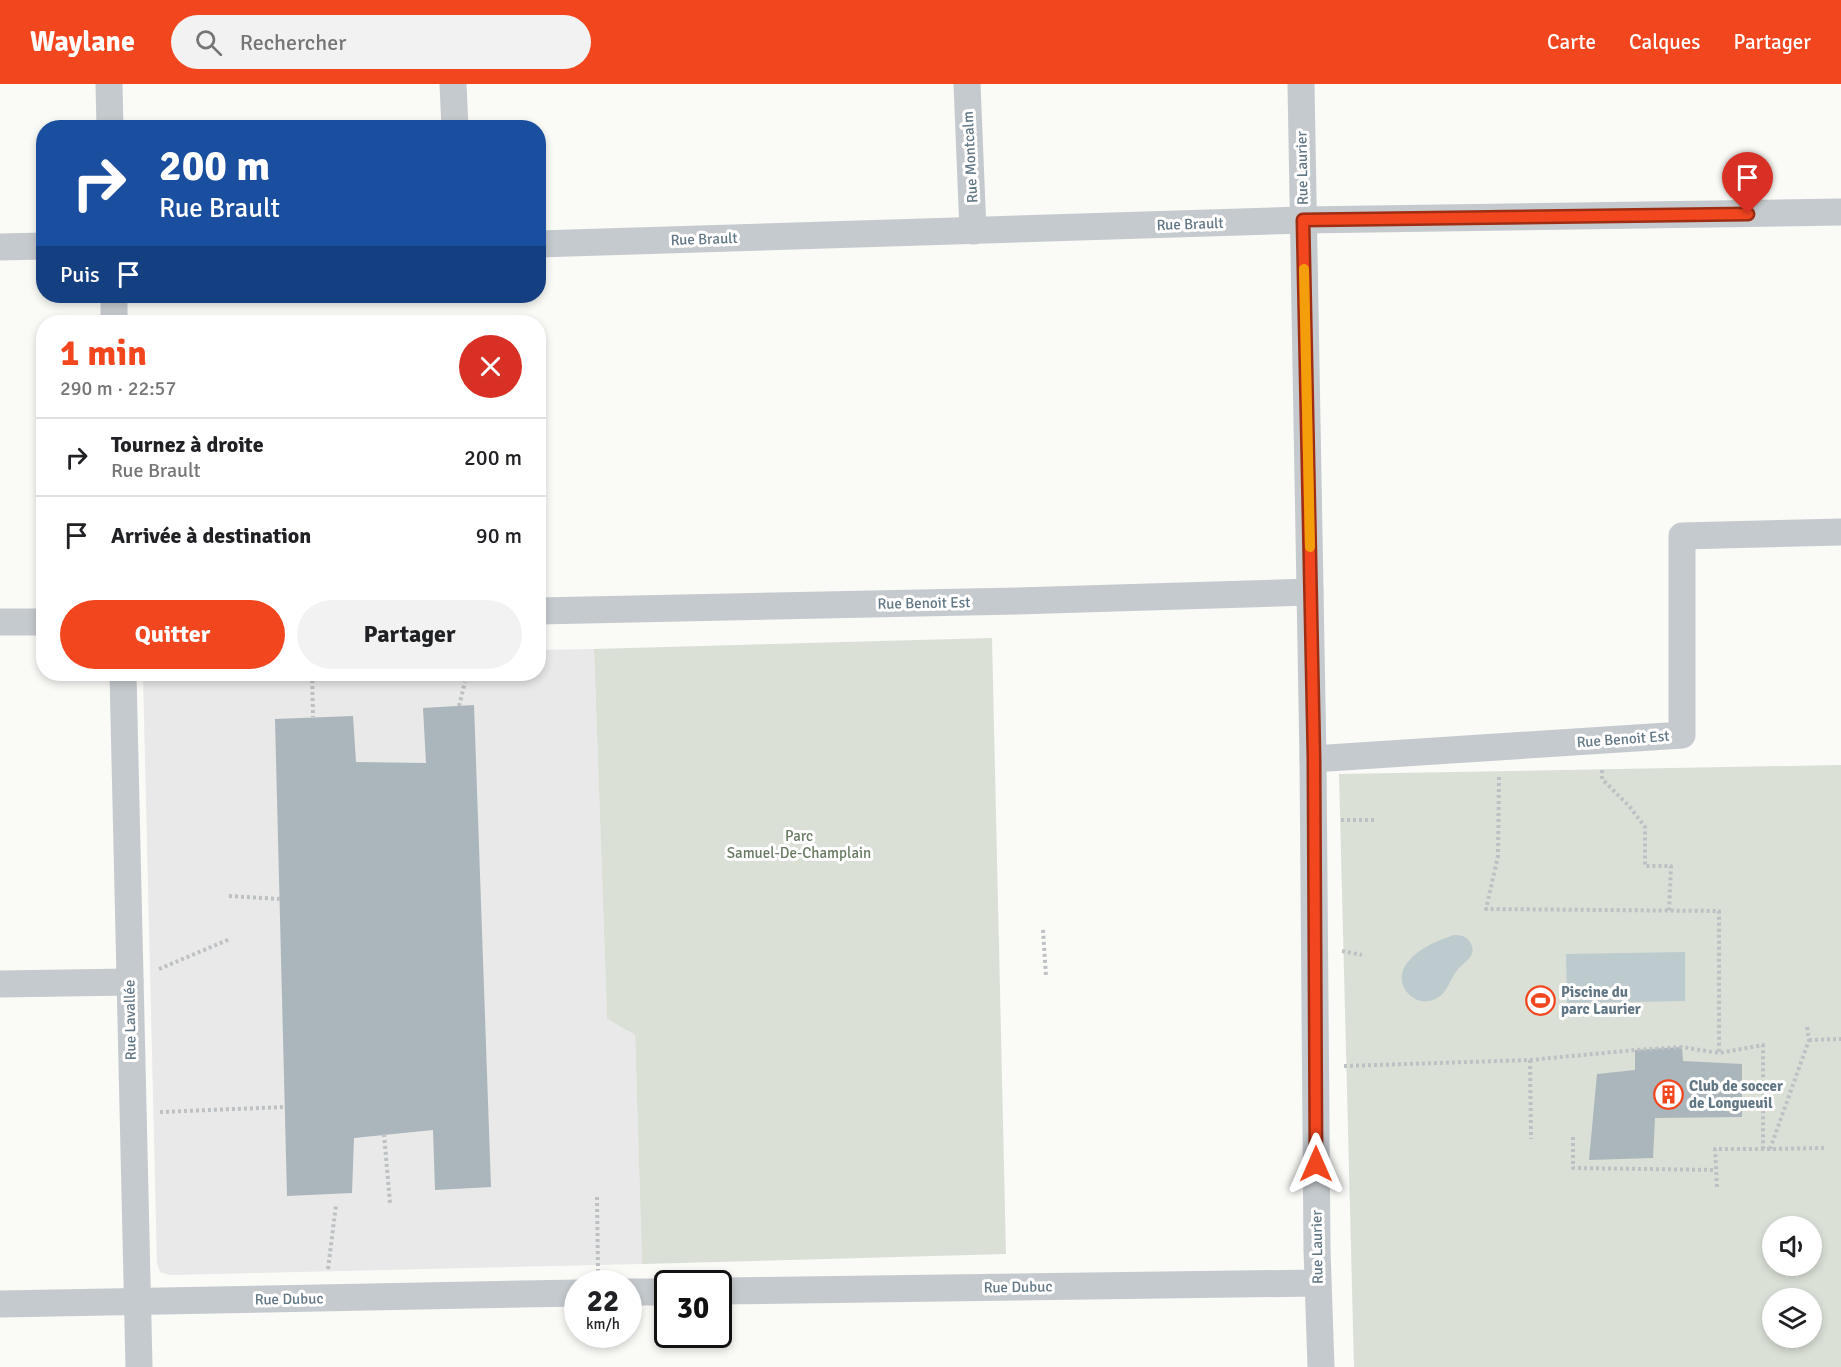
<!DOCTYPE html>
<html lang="fr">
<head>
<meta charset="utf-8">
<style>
  body { margin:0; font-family:Signika,sans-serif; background:#f2f2f2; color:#202124; height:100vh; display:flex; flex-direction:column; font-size:22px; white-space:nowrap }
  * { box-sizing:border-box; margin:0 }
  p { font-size:20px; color:#757577 }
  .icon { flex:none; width:33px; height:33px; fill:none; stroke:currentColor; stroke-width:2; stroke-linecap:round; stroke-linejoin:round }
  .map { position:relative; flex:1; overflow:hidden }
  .details { position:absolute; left:36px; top:231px; width:510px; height:366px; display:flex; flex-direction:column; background:#fff; border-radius:24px; box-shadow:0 3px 9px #0003 }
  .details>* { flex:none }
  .hud { position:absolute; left:36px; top:36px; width:510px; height:183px; border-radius:24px; box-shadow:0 3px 9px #0003; background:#1a4fa0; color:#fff; overflow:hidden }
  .controls { position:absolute; left:1762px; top:1132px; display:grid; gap:12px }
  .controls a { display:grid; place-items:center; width:60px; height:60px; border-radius:50%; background:#fff; box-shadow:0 3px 9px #0003; font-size:30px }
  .speed { position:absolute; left:564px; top:1186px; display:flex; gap:12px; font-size:30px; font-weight:700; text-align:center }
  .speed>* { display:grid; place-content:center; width:78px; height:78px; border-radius:50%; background:#fff; box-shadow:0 3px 9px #0003; line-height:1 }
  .speed small { font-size:15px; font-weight:400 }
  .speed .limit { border:3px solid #111; border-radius:9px; background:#fff; color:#111 }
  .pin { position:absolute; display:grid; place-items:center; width:51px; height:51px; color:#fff; margin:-62px -26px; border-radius:50% 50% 50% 0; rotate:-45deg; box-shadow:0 0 6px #0007 }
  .pin .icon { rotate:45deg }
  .me { position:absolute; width:66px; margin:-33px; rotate:0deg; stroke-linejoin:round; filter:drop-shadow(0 0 4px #0008) }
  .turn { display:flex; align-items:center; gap:21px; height:126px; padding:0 24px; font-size:27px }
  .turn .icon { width:78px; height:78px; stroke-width:2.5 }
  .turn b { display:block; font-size:42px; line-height:51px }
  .then { display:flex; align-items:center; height:57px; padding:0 24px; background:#0003; gap:12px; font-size:22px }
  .round { display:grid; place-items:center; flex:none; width:63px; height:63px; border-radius:32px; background:#f2f2f2 }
  .headline { display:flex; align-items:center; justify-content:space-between; height:102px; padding:0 24px }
  h1 { font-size:36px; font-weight:700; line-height:45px; color:#f2461f }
  .button { display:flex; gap:12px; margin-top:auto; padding:12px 24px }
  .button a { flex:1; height:69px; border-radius:36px; background:#f2461f; color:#fff; font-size:24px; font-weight:700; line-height:69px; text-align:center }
  .button a+a { background:#f2f2f2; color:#202124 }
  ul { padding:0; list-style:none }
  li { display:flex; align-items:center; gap:18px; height:78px; padding:0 24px; border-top:2px solid #e0e0e0 }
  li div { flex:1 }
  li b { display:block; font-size:22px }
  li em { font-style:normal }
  header { display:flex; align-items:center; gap:36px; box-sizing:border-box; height:84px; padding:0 30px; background:#f2461f; color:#fff }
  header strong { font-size:28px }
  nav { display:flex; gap:33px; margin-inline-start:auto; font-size:21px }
  .search { width:420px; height:54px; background:#f2f2f2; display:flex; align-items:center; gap:15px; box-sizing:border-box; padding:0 21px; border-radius:33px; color:#757577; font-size:22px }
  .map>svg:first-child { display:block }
  .built { fill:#e8e9e8 }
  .green { fill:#dae0d6; fill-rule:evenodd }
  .water { fill:#bdcace }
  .building { fill:#abb5bc }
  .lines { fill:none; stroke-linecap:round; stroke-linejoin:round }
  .path { stroke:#bdc1c4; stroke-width:4; stroke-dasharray:3 3; stroke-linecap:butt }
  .street { stroke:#c5cace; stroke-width:27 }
  .route-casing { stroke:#9d2e14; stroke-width:15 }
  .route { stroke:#f2461f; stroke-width:10 }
  .slow { stroke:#f59e0b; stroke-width:10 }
  .labels { text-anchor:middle; stroke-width:6; stroke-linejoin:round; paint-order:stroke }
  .street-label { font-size:15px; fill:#627785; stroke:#fff }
  .park-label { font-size:15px; fill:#687b62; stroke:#fff }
  .poi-label { font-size:15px; font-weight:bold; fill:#627785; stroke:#fff; text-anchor:start }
</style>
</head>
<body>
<header>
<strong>Waylane</strong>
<div class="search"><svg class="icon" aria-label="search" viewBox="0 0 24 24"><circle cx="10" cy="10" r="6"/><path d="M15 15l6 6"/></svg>Rechercher</div>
<nav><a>Carte</a><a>Calques</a><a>Partager</a></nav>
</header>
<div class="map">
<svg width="1841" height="1283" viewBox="0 0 1841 1283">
  <rect width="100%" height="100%" fill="#fafaf7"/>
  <path class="built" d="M594,565L607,935L635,951L642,1180L170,1191L160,1188L157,1179L143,590H538L539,566Z"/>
  <g class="green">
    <path d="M992,554L1006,1170L642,1180L635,951L607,935L594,565Z"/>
    <path d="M1841,681V1283H1354L1339,690ZM1773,1143H1812V1182H1773ZM1773,1215H1812V1254H1773Z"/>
  </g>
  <g class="water">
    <path d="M1454,851C1461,851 1466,852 1470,858C1479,873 1462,878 1456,888C1448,899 1447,911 1433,916C1414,923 1395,902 1404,884C1414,866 1436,857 1454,851Z"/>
    <path d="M1685,868V917L1567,919L1566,870Z"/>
  </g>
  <g class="building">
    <path d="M474,621L491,1103L435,1106L433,1046L354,1054L352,1109L287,1112L275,635L353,632L356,678L426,679L423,624Z"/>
    <path d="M1682,963L1683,977L1742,980V1033L1655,1034L1653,1074L1589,1076L1597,990L1635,986V966Z"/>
  </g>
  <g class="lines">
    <g class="path">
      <path d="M312,590L313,633"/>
      <path d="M459,622L465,598"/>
      <path d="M1602,686V695L1629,722L1645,743V782H1671L1669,827"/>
      <path d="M1499,693L1498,772L1486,825L1719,827V969"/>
      <path d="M1341,736H1376"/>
      <path d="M229,812L280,815"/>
      <path d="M1043,846L1046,892"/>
      <path d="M1342,867L1362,871"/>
      <path d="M159,885L230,855"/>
      <path d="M1807,943L1809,956L1770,1065L1824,1064"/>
      <path d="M1809,956L1841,955"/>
      <path d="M1530,976L1531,1055"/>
      <path d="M1344,982L1530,976L1635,966L1682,963L1719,969L1763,961V1065"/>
      <path d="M160,1028L285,1023"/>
      <path d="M384,1050L390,1119"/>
      <path d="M1573,1053V1084L1716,1086"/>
      <path d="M1717,1103L1715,1065H1770"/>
      <path d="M597,1113L598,1187"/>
      <path d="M328,1185L336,1121"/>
    </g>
    <g class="street">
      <path d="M109,0L110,44"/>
      <path d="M453,0L455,44"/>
      <path d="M967,0L973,147"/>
      <path d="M1301,0L1313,675L1317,1166L1321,1283"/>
      <path d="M538,160L1303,136L1841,128"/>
      <path d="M0,163L44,162"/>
      <path d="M114,212V238"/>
      <path d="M538,527L1017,517L1310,508"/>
      <path d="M0,538H44"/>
      <path d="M123,590L139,1283"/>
      <path d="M1313,675L1682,651V452L1841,448"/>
      <path d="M0,900L130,898"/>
      <path d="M718,1207L1317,1199"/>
      <path d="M628,1208H668"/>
      <path d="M0,1220L578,1209"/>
    </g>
  </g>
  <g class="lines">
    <defs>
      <path id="route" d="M1316,1080L1314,675L1303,136L1748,130"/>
    </defs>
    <use href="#route" class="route-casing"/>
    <use href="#route" class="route"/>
    <path class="slow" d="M1304,185L1310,463"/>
  </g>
  <defs>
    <symbol id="stadium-ring" viewBox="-11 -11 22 22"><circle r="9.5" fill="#fff" stroke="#f2461f" stroke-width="1.5"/><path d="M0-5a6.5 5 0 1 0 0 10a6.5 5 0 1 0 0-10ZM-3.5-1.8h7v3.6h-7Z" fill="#f2461f"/></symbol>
    <symbol id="building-ring" viewBox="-11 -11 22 22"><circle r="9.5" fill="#fff" stroke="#f2461f" stroke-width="1.5"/><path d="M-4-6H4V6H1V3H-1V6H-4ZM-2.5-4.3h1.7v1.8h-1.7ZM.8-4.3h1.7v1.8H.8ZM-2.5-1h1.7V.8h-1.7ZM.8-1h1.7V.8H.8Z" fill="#f2461f"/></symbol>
  </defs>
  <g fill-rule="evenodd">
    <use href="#stadium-ring" x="1524" y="900" width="33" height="33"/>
    <use href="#building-ring" x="1652" y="994" width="33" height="33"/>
  </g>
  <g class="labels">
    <g class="street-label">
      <text transform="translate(970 73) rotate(-93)" y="5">Rue Montcalm</text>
      <text transform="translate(1302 84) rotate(-91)" y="5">Rue Laurier</text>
      <text transform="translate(1190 140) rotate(-2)" y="5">Rue Brault</text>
      <text transform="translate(704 155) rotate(-2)" y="5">Rue Brault</text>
      <text transform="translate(924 519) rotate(-1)" y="5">Rue Benoit Est</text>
      <text transform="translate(1623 655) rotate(-4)" y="5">Rue Benoit Est</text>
      <text transform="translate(130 936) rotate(-91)" y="5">Rue Lavallée</text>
      <text transform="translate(1317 1163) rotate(-91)" y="5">Rue Laurier</text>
      <text transform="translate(1018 1203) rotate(-1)" y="5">Rue Dubuc</text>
      <text transform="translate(289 1215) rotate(-1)" y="5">Rue Dubuc</text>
    </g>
    <g class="park-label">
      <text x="799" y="757">Parc<tspan x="799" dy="17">Samuel-De-Champlain</tspan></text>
    </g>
    <g class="poi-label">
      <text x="1561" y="913">Piscine du<tspan x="1561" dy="17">parc Laurier</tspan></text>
      <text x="1689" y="1007">Club de soccer<tspan x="1689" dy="17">de Longueuil</tspan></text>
    </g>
  </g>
</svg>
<div class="controls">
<a><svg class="icon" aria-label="sound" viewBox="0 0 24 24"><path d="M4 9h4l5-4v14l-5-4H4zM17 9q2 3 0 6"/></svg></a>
<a><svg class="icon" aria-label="layers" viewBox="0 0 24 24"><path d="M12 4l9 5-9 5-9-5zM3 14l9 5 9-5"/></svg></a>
</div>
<div class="speed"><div>22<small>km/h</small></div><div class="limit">30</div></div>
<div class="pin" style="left:1748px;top:130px;background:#d93025"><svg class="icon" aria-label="arrive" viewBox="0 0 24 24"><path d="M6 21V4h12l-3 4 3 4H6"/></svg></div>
<svg class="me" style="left:1316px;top:1080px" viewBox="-20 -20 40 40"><path d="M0-17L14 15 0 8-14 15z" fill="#f2461f" stroke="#fff" stroke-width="4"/></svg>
<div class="hud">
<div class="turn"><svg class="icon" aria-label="right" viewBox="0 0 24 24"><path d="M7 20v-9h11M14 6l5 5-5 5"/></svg><div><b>200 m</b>Rue Brault</div></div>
<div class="then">Puis<svg class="icon" aria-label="arrive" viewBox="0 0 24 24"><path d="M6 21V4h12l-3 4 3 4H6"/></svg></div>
</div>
<section class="details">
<div class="headline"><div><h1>1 min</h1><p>290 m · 22:57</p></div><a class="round" style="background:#d93025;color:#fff"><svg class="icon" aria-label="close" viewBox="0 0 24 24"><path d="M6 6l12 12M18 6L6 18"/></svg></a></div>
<ul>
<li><svg class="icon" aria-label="right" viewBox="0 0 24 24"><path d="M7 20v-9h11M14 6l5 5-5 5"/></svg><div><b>Tournez à droite</b><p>Rue Brault</p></div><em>200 m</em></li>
<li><svg class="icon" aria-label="arrive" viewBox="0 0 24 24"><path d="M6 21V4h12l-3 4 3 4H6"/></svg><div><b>Arrivée à destination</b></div><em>90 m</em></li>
</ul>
<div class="button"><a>Quitter</a><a>Partager</a></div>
</section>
</div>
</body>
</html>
